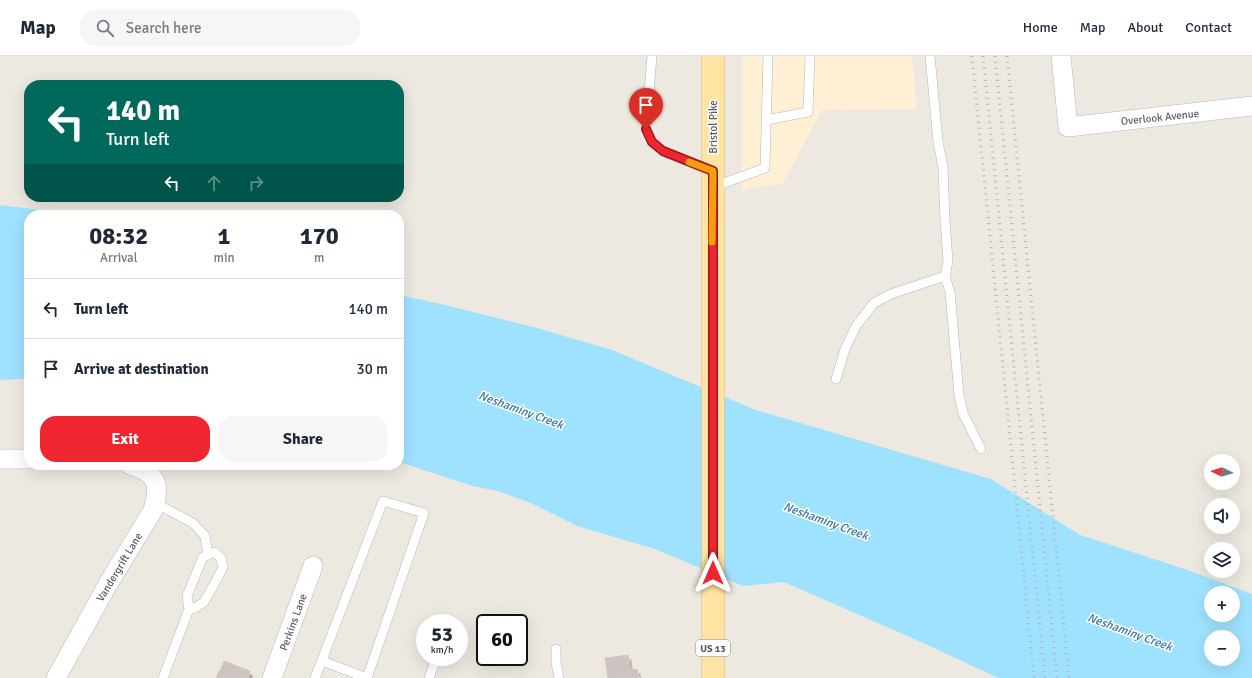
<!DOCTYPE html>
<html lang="en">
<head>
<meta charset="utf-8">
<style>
  body { margin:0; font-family:Signika,sans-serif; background:#f6f6f7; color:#1f2937; height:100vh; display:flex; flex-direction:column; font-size:15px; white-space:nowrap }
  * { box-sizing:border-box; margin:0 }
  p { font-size:13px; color:#747a83 }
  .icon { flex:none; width:22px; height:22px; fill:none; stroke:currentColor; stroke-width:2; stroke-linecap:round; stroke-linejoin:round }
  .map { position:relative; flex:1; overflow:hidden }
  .drawer { position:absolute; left:24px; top:154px; width:380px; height:260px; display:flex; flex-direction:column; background:#fff; border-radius:16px; box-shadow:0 4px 16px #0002 }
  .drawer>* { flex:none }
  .hud { position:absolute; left:24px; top:24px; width:380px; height:122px; border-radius:16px; box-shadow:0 4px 16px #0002; background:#00695c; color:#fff; overflow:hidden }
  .needle { width:26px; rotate:275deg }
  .buttons { position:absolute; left:1204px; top:398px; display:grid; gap:8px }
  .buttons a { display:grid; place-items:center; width:36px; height:36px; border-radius:50%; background:#fff; box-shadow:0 4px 16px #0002; font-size:20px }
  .speed { position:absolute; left:416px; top:558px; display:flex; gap:8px; font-size:20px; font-weight:700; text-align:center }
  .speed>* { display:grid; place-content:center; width:52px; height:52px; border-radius:50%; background:#fff; box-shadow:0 4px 16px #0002; line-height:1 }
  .speed small { font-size:10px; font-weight:400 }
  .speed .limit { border:2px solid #111; border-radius:6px; background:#fff; color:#111 }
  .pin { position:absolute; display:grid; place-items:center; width:34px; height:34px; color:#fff; margin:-41px -17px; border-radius:50% 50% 50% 0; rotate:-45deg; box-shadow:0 0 4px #0007 }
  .pin .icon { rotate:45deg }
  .me { position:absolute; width:44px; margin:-22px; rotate:0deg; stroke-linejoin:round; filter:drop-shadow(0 0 3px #0008) }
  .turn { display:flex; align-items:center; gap:14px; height:84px; padding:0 16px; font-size:18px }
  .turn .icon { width:52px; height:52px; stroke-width:2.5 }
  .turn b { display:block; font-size:28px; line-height:34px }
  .lanes { display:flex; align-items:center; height:38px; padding:0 16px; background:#0003; justify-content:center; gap:20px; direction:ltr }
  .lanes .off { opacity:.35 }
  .eta { display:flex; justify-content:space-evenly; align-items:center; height:68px; text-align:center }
  .eta b { font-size:24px; font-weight:700; line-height:28px }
  .primary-button { display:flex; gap:8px; margin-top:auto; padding:8px 16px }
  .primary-button a { flex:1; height:46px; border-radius:16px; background:#ef252f; color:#fff; font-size:16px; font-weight:700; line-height:46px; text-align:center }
  .primary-button a+a { background:#f6f6f7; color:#1f2937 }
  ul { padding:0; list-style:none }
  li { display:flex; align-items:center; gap:12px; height:60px; padding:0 16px; border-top:1px solid #e0e1e3 }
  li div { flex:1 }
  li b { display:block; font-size:15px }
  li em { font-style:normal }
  header { display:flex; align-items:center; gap:24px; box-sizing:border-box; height:56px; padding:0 20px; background:#fff; border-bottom:1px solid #e0e1e3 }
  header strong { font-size:19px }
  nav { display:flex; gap:22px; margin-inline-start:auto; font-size:14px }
  .search { width:280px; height:36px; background:#f6f6f7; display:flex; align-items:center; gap:10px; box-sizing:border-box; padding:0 14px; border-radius:16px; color:#747a83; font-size:15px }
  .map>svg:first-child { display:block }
  .commercial { fill:#ffefd4 }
  .water { fill:#9fe2ff; fill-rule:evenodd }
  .building { fill:#cac5c0; stroke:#d2c9bf; filter:url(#shadow) }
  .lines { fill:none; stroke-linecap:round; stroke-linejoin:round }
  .lane-casing { stroke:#b4b8bc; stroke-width:10 }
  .street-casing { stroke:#b4b8bc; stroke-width:20 }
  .primary-casing { stroke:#f6b251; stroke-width:23 }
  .lane { stroke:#fff; stroke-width:9 }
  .street { stroke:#fff; stroke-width:19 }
  .primary { stroke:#ffe4a4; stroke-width:22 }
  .rail { stroke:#b2b3b3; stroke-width:3; stroke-dasharray:1 5; stroke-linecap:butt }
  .route-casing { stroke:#9b181f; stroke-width:10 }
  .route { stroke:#ef252f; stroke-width:7 }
  .slow { stroke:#f59e0b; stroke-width:7 }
  .labels { text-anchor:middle; stroke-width:3; stroke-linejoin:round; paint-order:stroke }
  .shield { fill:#fff; stroke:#8b8e91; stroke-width:1 }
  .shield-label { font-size:10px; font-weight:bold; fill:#595e62 }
  .street-label { font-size:11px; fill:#595e62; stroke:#fff }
  .water-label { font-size:12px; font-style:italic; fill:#3478a2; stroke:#fff }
</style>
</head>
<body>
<header>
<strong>Map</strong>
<div class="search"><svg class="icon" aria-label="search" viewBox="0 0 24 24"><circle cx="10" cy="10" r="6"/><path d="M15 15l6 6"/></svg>Search here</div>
<nav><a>Home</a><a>Map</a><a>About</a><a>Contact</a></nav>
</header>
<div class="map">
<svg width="1252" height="622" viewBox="0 0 1252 622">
  <defs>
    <filter id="shadow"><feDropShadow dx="2.5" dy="4.5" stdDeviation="0" flood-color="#0004"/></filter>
  </defs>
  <rect width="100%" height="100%" fill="#ede9e0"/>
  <path class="commercial" d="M742,0H912L917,53L822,54L783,127L742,134Z"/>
  <g class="water">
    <path d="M0,149L48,155L66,159H29V324L22,323L0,324Z"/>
    <path d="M399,239L441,248L537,272L612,294L756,354L991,423L1080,479L1185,513L1252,538V622H998L921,586L784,526L743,530L655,493L577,470L531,447L498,435L473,430L399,406ZM1211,537H1233V559H1211ZM1211,581H1233V603H1211Z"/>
  </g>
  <g class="building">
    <path d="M628,599L630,614L637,613L639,622H608L605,602Z"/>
    <path d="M224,605L250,615L248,622H216L219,615H220Z"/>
  </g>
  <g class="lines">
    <defs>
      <g id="lane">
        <path d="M652,0L646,73L652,86L663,95L712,115"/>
        <path d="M930,0L938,86L943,111L945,164L948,205L945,220L950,236L959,339L963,357L981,393"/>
        <path d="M766,64L808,56L810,0"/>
        <path d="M713,131L765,112L768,0"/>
        <path d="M836,323L845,293L856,270L874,247L891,238L945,220"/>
        <path d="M155,447L193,467L205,480L208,499"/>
        <path d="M556,593V606L559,622"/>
        <path d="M322,605L367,622"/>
        <path d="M163,622L189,553L187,540L203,501L214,496L221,502L223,511L215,527L204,546L195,552L189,553"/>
        <path d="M315,622L383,445L424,457L367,622"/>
        <path d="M429,622L435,606"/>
      </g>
      <g id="street">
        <path d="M1061,0L1068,71L1252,50"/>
        <path d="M0,403H29"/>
        <path d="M56,622L108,528L153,454C161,428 157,417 130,409"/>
        <path d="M272,622L313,510"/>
      </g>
      <path id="primary" d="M713,0V622"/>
    </defs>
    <use href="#lane" class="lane-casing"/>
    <use href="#street" class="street-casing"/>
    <use href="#primary" class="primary-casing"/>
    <use href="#lane" class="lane"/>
    <use href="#street" class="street"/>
    <use href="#primary" class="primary"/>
    <g class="rail">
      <path d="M972,0L1034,622"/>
      <path d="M983,0L1045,622"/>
      <path d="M995,0L1057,622"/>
      <path d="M1007,0L1069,622"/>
    </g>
  </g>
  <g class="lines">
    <defs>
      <path id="route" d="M646,73L652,86L663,95L713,115V517"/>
    </defs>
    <use href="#route" class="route-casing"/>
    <use href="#route" class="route"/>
    <path class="slow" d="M689,106L713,115L712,186"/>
  </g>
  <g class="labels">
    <rect class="shield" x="696" y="584" width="34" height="16" rx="3"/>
    <g class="shield-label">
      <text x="713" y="596">US 13</text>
    </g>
    <g class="street-label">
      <text transform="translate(1160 61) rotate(-6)" y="4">Overlook Avenue</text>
      <text transform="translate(713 71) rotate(-90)" y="4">Bristol Pike</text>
      <text transform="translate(119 511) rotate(-59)" y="4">Vandergrift Lane</text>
      <text transform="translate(293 566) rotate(-70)" y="4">Perkins Lane</text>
    </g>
    <g class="water-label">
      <text transform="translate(521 354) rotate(20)" y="4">Neshaminy Creek</text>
      <text transform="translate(826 465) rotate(20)" y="4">Neshaminy Creek</text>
      <text transform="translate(1130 576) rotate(20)" y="4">Neshaminy Creek</text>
    </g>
  </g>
</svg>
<div class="buttons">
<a><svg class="needle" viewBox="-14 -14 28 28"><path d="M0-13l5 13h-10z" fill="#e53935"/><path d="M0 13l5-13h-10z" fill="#747a83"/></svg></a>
<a><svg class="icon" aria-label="sound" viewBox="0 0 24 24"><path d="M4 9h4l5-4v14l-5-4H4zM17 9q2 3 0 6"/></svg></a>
<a><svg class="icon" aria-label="layers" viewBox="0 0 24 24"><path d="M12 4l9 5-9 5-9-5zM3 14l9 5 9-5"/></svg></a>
<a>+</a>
<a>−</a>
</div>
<div class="speed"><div>53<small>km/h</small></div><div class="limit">60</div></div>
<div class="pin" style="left:646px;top:73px;background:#d93025"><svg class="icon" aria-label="arrive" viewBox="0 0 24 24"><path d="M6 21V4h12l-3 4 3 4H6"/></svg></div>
<svg class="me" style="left:713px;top:517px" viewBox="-20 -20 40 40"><path d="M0-17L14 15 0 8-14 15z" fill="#ef252f" stroke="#fff" stroke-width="4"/></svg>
<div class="hud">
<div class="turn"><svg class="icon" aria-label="left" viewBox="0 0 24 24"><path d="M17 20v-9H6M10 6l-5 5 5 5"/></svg><div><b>140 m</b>Turn left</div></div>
<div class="lanes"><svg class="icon" aria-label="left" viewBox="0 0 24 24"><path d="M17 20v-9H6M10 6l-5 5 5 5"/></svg><svg class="icon off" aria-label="ahead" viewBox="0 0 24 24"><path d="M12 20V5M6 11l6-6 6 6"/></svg><svg class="icon off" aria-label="right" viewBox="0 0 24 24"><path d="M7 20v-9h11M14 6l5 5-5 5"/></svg></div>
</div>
<section class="drawer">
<div class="eta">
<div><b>08:32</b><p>Arrival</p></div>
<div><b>1</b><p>min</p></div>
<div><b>170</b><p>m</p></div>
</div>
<ul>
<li><svg class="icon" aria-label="left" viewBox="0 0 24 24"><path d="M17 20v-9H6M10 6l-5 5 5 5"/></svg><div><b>Turn left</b></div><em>140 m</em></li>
<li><svg class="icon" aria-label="arrive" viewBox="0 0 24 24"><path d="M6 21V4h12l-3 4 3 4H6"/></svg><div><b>Arrive at destination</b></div><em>30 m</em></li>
</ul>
<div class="primary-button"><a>Exit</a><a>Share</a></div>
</section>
</div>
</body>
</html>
